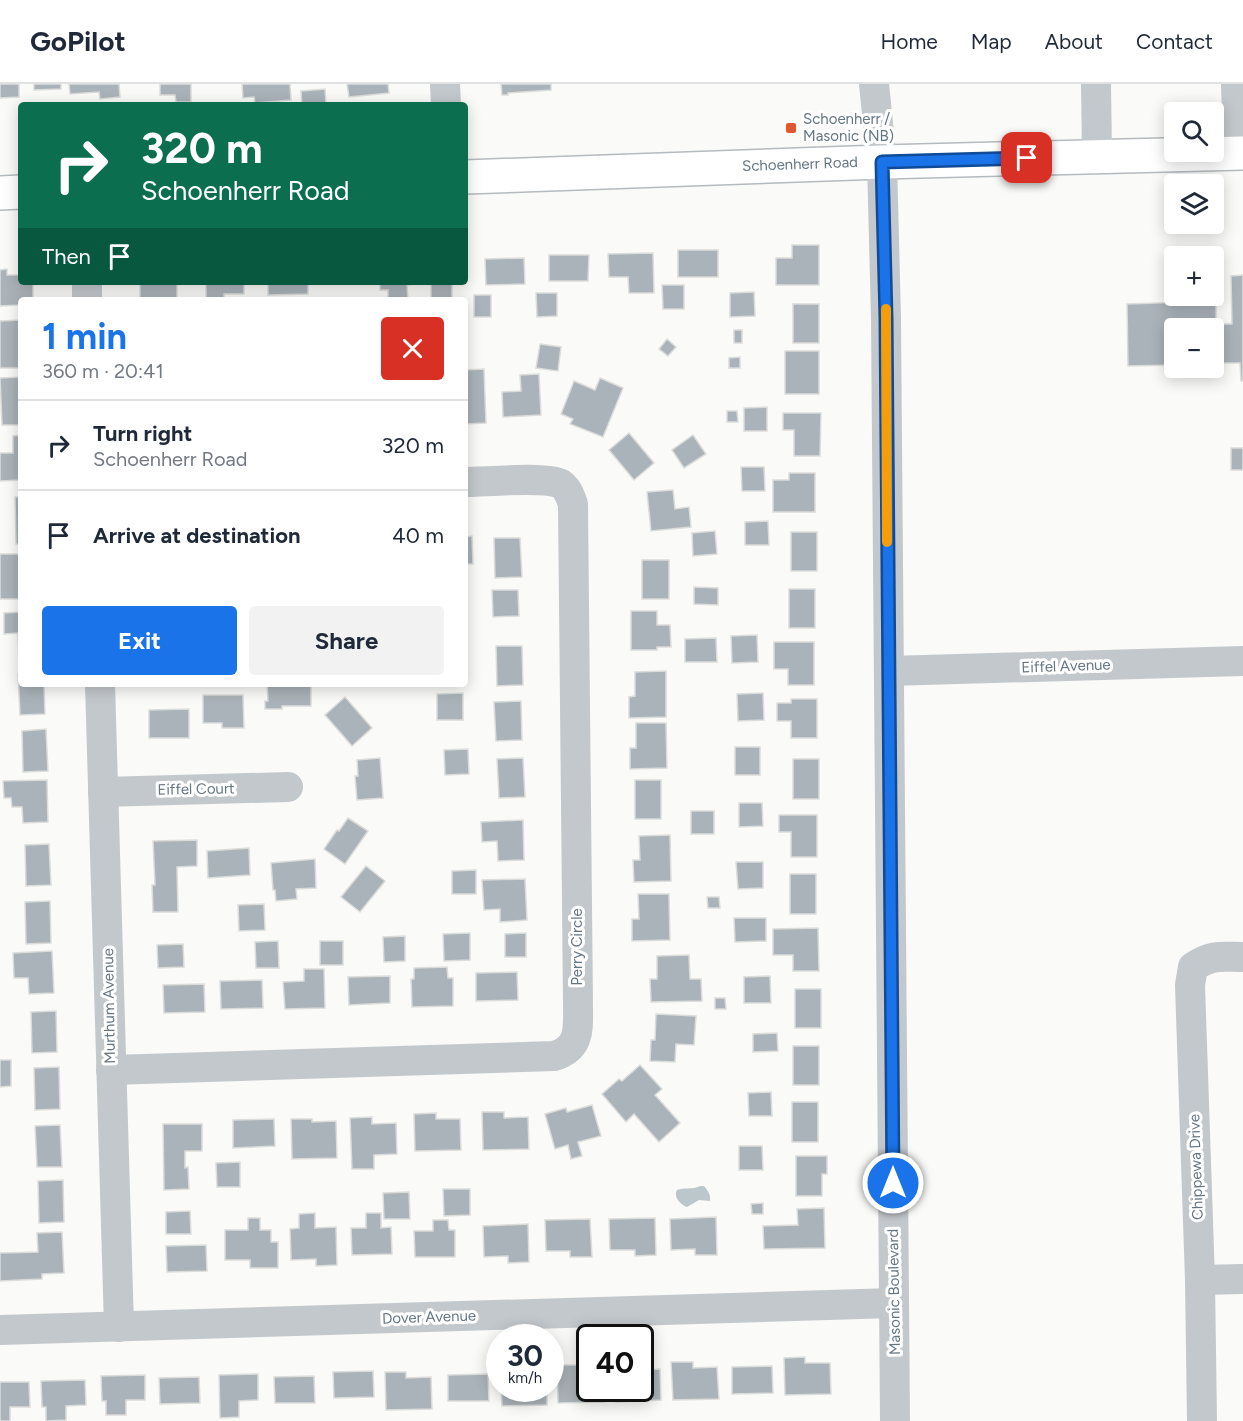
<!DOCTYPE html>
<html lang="en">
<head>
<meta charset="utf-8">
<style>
  body { margin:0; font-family:Figtree,sans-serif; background:#f2f2f3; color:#1f2937; height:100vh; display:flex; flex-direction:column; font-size:22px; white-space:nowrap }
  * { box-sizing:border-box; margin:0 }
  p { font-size:20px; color:#747a83 }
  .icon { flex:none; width:33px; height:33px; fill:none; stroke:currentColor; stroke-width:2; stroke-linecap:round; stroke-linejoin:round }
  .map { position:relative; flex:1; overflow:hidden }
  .details { position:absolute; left:18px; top:213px; width:450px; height:390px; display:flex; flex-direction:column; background:#fff; border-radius:6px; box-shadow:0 3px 15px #0003 }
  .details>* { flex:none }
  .top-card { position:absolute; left:18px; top:18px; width:450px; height:183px; border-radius:6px; box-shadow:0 3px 15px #0003; background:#0b6e4f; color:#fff; overflow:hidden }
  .buttons { position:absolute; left:1164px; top:18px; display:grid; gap:12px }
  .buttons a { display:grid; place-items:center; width:60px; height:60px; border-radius:6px; background:#fff; box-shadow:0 3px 15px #0003; font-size:30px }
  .speed { position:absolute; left:486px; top:1240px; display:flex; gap:12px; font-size:30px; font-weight:700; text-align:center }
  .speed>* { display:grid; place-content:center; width:78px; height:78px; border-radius:50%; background:#fff; box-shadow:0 3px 15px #0003; line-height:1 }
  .speed small { font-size:15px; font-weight:400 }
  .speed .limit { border:3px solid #111; border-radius:9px; background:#fff; color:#111 }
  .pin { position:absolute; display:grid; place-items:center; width:51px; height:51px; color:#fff; margin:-26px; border-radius:12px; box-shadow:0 3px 9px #0006 }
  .me { position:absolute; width:66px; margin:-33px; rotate:0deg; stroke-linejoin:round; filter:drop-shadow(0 0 4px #0008) }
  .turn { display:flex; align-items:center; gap:21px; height:126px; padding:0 24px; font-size:27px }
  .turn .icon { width:78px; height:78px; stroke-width:2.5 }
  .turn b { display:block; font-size:42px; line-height:51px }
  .then { display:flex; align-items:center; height:57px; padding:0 24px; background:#0003; gap:12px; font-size:22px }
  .round { display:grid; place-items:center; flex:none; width:63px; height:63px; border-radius:6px; background:#f2f2f3 }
  .overview { display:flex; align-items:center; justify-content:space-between; height:102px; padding:0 24px }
  h1 { font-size:36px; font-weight:700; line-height:45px; color:#1a73e8 }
  .button { display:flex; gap:12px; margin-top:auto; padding:12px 24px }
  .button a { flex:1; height:69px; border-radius:6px; background:#1a73e8; color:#fff; font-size:24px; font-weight:700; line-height:69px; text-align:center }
  .button a+a { background:#f2f2f3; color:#1f2937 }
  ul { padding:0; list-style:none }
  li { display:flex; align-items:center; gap:18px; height:90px; padding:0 24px; border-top:2px solid #e0e1e3 }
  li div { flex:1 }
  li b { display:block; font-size:22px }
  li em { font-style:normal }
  header { display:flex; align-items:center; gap:36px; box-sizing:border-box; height:84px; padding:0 30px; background:#fff; border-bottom:2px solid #e0e1e3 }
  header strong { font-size:28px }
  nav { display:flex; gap:33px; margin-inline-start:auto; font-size:21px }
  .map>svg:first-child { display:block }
  .water { fill:#bbc7cb }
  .building { fill:#aab3b9; stroke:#dcdcda; stroke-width:1.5 }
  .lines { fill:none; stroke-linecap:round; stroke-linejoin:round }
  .major-casing { stroke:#b5babe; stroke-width:36 }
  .minor { stroke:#c3c8cc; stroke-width:30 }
  .major { stroke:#fff; stroke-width:33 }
  .route-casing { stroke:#114b97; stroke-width:15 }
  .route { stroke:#1a73e8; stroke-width:10 }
  .slow { stroke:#f59e0b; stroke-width:10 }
  .poi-dot { fill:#e4572e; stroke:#fff; stroke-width:2 }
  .labels { text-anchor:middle; stroke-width:6; stroke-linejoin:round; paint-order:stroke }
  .poi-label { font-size:15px; fill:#657683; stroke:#fff; text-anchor:start }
  .street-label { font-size:15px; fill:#657683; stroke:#fff }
</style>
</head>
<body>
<header>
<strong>GoPilot</strong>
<nav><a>Home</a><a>Map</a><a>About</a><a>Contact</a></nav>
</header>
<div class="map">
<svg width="1243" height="1337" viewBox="0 0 1243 1337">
  <rect width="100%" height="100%" fill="#fafaf8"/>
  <path class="water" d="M700,1102H704C708,1107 711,1111 710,1117L699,1116L687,1123C681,1121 673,1113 677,1106C684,1103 692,1106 700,1102Z"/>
  <g class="building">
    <path d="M0,0H19V13L0,14Z"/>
    <path d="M34,0H61V5L34,6Z"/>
    <path d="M69,0H119L120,13L100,15L99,8L70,10Z"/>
    <path d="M160,0H191V18H176L175,11H160Z"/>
    <path d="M242,0H290L291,16L255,19L254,13L243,14Z"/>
    <path d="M347,0H388L389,9L349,13Z"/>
    <path d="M501,0H551V6L508,9V11H502Z"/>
    <path d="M325,5L326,21H302L301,7Z"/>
    <path d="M792,161H819V201H776V174H792Z"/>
    <rect x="678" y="166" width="40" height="27"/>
    <path d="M653,169L654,209H629L628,193H609L608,170Z"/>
    <path d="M549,171H589L588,197H549Z"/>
    <path d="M524,174L525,200L486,201L485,175Z"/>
    <path d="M7,185V191H21V198H33V216H21V221L0,222V186Z"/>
    <path d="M1243,191V297H1241L1240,279H1214V244H1174V281L1128,282L1127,220L1216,217V240H1232L1231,192Z"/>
    <rect x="140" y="198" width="37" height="18"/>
    <path d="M206,198H244V210H224V216H206Z"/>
    <path d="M268,198H308V210L268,211Z"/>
    <path d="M380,198H413V200L407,201L408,216H388V206H380Z"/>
    <rect x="431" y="198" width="21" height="18"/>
    <path d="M662,201H684V225H663Z"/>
    <path d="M754,208L755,232L730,233V209Z"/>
    <path d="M536,209H557V232L537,233Z"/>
    <rect x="474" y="211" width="17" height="22"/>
    <rect x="793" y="220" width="26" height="39"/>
    <path d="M21,236V284H0V237Z"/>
    <rect x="734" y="246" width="8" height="13"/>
    <path d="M667,255L676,263L668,272L659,265Z"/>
    <path d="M540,260L561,263L558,287L536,284Z"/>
    <rect x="785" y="267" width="34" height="43"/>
    <path d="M740,273V284H729V274Z"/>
    <path d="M484,285L486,339L465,340V286Z"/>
    <path d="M539,290L541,331L503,333L502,308L521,307L520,291Z"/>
    <path d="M21,293V341H2L0,294Z"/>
    <path d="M600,294L623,304L603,353L570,340L573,335L561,330L574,297L595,306Z"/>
    <path d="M767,323V347H744V324Z"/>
    <path d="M727,327H737L738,338H727Z"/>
    <path d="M783,329H821L820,372H794V346H783Z"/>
    <path d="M629,349L654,379L634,396L609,366Z"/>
    <path d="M21,351V396L0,397V369H13V352Z"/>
    <path d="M693,351L706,370L684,384L672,366Z"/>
    <rect x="1231" y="364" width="12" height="22"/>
    <path d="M741,383H764L765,407H742Z"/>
    <path d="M789,389H815V428H773V396H789Z"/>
    <path d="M673,406L675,425L689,423L691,443L651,447L647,408Z"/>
    <path d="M15,413H21V460H16Z"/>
    <path d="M768,437L769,461H745V438Z"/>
    <path d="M715,447L717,470L693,472L692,449Z"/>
    <rect x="791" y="448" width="26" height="39"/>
    <path d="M472,452L473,480H465V453Z"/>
    <path d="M494,454H520L522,493L495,494Z"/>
    <rect x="0" y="470" width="21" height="45"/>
    <rect x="642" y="476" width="27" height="39"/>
    <path d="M694,503L718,504V521L694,520Z"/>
    <rect x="789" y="505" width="26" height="39"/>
    <path d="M492,506H518L519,532L493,533Z"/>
    <path d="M631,527H657V541H670L671,563H657V566H631Z"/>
    <path d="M21,528V575H19L18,549L4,550V529Z"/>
    <path d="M757,551L758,578L732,579L731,552Z"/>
    <path d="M716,554L717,578H685V555Z"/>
    <path d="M774,558H814V601H788V585H774Z"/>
    <path d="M496,562H522L523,601L497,602Z"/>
    <path d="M666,587V633L629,634V613L635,612V588Z"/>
    <path d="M18,590H21V600H44L45,630L20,631Z"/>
    <path d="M267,600H311V622H282V625H265V617H268Z"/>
    <path d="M463,609V636H437V610Z"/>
    <path d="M763,609L764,636L738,637L737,610Z"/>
    <path d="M203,611H243L244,644H222V639H203Z"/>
    <path d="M345,613L372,644L352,662L325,631Z"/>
    <path d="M791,615H817V654H791V637H777V619H791Z"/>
    <path d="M521,617L522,656L496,657L494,618Z"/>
    <path d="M189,625V654H149V626Z"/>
    <path d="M636,639H666L667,684L630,685V664H636Z"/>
    <path d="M46,645L48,687L23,688L22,647Z"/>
    <rect x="735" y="663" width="25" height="28"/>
    <path d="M468,665L469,690L445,691L444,666Z"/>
    <path d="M380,674L383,714L357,716L355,692H358L357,676Z"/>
    <path d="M523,674L525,713L499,714L497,675Z"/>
    <rect x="793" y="675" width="26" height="40"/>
    <path d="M47,696L48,738L23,739L22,723H12L11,714H4L3,697Z"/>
    <rect x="635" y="696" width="26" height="39"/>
    <path d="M739,719H762L763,742L739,743Z"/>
    <rect x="691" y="727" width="23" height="23"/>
    <path d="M779,731H817V773H791V748H779Z"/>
    <path d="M348,734L368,747L345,780L324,765L337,746L339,747Z"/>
    <path d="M523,736L524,776L498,777L497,757L482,758L481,738Z"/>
    <path d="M670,751L671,797L634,798L633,776H640L639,752Z"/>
    <path d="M197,756V782L177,783L178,828H153L152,801H155L153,757Z"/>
    <path d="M49,760L51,801L26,802L25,761Z"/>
    <path d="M249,764L250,791L208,794L207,767Z"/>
    <path d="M315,775L316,804L296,805L297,815L276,817L275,806H273L271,779Z"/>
    <path d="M736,778H763V804L738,805Z"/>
    <path d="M366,782L385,797L360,828L341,813Z"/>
    <path d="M476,786V810H452V787Z"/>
    <rect x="790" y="790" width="26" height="40"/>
    <path d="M525,795L527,836L500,838V825L484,826L482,796Z"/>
    <path d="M638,810H669L670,856L632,857V835H639Z"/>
    <path d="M707,813H719L720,824H708Z"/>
    <path d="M50,817L51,859L26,860L25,818Z"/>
    <path d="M264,820L265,846L239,847L238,821Z"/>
    <path d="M734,834H766V857L735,858Z"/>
    <path d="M818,844L819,887H793V871H773V845Z"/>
    <path d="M470,849V876L444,877L443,850Z"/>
    <path d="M526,849V873H505V850Z"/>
    <path d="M405,852V877L384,878L383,853Z"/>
    <path d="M278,857L279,884H256L255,858Z"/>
    <rect x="320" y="857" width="23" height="24"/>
    <path d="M183,860L184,883L158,884L157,861Z"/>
    <path d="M52,867L54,909L29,910L28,894H14L13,869Z"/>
    <path d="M689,871L690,895H701L702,917L651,918L650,895H657V872Z"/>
    <path d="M447,883L448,894H453V922L412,923L411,895H414V884Z"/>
    <path d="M304,885H324L325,924L285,925L283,898L304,897Z"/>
    <path d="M517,888L518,916L476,917V889Z"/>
    <path d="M390,892V919L349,921L348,893Z"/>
    <path d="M770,892L771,919H744V893Z"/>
    <path d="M262,896L263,924L221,925L220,897Z"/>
    <path d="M204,900L205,928L164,929L163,901Z"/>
    <rect x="795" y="905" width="26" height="39"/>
    <path d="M715,914H725L726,925H715Z"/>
    <path d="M56,927L57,968L32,969L31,928Z"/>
    <path d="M656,930L696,932L694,961L676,960L675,978L650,977L651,956H655Z"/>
    <path d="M777,949L778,967L753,968V950Z"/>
    <rect x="793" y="962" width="26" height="39"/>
    <path d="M0,976H11V1002L0,1003Z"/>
    <path d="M640,981L662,1005L655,1011L680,1039L659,1058L634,1030L626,1038L602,1010L619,995L622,997Z"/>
    <path d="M59,983L60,1025L35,1026L34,984Z"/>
    <path d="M771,1008L772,1032H749L748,1009Z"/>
    <rect x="792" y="1018" width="26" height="40"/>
    <path d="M592,1021L601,1052L578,1058L582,1072L571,1075L568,1061L555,1065L545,1030L566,1024L567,1028Z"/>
    <path d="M482,1028H504V1034L528,1033L529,1065L483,1066Z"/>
    <path d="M436,1029V1035H460L461,1066L415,1067L414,1030Z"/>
    <path d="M372,1033V1040L396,1039L397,1070L374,1071V1085H352L350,1034Z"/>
    <path d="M274,1035L275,1062L233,1064V1036Z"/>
    <path d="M291,1035H312V1038L336,1037L337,1074L292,1075Z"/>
    <path d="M163,1040H202V1067H185V1084L188,1083L189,1105L164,1106Z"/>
    <path d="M60,1041L62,1083H37L35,1042Z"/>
    <path d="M739,1062H762L763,1086H739Z"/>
    <path d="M796,1072H827V1090H822V1112H796Z"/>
    <path d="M240,1078V1103H217L216,1079Z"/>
    <path d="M63,1096L64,1138L39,1139L38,1097Z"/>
    <path d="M443,1105H470V1131L444,1132Z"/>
    <path d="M409,1108L410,1135H384L383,1109Z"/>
    <path d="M763,1119V1130H752L751,1120Z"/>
    <path d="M824,1124L825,1164L764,1165L763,1142L798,1141L797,1125Z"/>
    <path d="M190,1127L191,1150H166V1128Z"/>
    <path d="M315,1129V1144L336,1143L337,1181L316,1182V1175L291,1176L290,1145L299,1144V1130Z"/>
    <path d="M366,1129H381V1144L391,1143L392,1170L352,1171L351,1144H366Z"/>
    <path d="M716,1133L717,1171H695V1165L671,1166L670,1135Z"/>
    <path d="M248,1134H260V1146H271V1158H278V1184H250V1176H225V1146H248Z"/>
    <path d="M655,1134L656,1171L635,1172V1166H610L609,1135Z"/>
    <path d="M590,1135L592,1173H570V1167H546L545,1136Z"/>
    <path d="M433,1136H448L449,1146H455V1173H415L414,1147H433Z"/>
    <path d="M528,1140L529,1178L508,1179V1172L484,1173L483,1142Z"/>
    <path d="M62,1148L64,1189L42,1190V1195L0,1197V1169L38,1168L37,1149Z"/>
    <path d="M206,1161L207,1187L167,1188L166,1162Z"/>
    <path d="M805,1273V1279H830L831,1310L785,1311L784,1274Z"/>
    <path d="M671,1278H693V1284L717,1283L719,1315L673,1316Z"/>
    <path d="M557,1281H578L579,1287H590V1305H604V1318L558,1319Z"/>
    <path d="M772,1282L773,1309L732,1310V1283Z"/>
    <path d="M660,1285L661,1316L616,1318L615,1305H640V1286Z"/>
    <path d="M373,1287L374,1313L334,1314L333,1288Z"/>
    <path d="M385,1288H406V1294L431,1293L432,1325L386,1326Z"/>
    <path d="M258,1290V1316L239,1317V1333L220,1334L219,1291Z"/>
    <path d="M488,1290L489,1317H448V1291Z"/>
    <path d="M145,1291V1316H126V1331H106V1317H102L101,1292Z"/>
    <path d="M314,1292L315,1319H275L274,1293Z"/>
    <path d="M199,1293L200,1319L160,1320L159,1294Z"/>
    <path d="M85,1296L86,1321L66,1322V1336L46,1337V1323H42L41,1297Z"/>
    <path d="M0,1298H29L30,1323H10V1337H0Z"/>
    <path d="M501,1305H547V1321L502,1322Z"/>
  </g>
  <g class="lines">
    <defs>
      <g id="major">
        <path d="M465,93L882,78L1243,69"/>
        <path d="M0,109L21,108"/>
      </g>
    </defs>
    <use href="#major" class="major-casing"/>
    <g class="minor">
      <path d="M445,0L446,21"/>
      <path d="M874,0L882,78L886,234L895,1337"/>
      <path d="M1096,0L1097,72"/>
      <path d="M1236,0L1238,70"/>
      <path d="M87,198V216"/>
      <path d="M889,587L1243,577"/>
      <path d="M100,600L119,1243"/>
      <path d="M103,708L288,703"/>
      <path d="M111,986L554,972C581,964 578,944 578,921L573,420C570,412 568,405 561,400C545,392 485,398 465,398"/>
      <path d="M1200,1196L1243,1195"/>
      <path d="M0,1246L894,1219"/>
      <path d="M1202,1337L1200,1196L1190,901L1193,883C1212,870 1221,873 1243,873"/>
    </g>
    <use href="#major" class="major"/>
  </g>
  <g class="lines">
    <defs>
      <path id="route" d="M893,1099L886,234L882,78L1027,74"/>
    </defs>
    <use href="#route" class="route-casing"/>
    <use href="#route" class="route"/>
    <path class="slow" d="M886,225L887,458"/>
  </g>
  <rect class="poi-dot" x="785" y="38" width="12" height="12" rx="3"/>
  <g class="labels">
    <g class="poi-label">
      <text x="803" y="40">Schoenherr /<tspan x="803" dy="17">Masonic (NB)</tspan></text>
    </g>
    <g class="street-label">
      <text transform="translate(800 80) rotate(-2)" y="5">Schoenherr Road</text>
      <text transform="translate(1066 582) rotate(-2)" y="5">Eiffel Avenue</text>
      <text transform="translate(196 705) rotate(-1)" y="5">Eiffel Court</text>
      <text transform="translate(577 863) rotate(-90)" y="5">Perry Circle</text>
      <text transform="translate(109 922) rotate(-91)" y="5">Murthum Avenue</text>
      <text transform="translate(1196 1083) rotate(-92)" y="5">Chippewa Drive</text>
      <text transform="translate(894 1208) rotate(-91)" y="5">Masonic Boulevard</text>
      <text transform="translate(429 1233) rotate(-2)" y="5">Dover Avenue</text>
    </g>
  </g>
</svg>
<div class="buttons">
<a><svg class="icon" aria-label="search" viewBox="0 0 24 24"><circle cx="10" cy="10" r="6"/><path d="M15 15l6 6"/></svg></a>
<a><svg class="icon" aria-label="layers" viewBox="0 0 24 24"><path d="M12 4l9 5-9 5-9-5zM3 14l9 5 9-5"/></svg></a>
<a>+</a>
<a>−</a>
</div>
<div class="speed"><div>30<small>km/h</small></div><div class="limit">40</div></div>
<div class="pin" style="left:1027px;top:74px;background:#d93025"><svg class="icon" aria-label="arrive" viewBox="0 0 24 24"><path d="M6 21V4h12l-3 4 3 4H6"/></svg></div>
<svg class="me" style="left:893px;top:1099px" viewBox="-20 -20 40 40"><circle r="17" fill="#1a73e8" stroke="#fff" stroke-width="3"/><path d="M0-11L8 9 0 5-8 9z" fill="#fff"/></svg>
<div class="top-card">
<div class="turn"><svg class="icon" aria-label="right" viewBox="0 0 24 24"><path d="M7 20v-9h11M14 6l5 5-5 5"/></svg><div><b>320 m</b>Schoenherr Road</div></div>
<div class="then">Then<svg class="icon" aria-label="arrive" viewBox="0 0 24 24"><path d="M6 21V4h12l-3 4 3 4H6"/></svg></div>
</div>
<section class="details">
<div class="overview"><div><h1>1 min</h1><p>360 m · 20:41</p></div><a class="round" style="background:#d93025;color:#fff"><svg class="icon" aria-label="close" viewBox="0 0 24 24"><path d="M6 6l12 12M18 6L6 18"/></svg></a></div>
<ul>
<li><svg class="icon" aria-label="right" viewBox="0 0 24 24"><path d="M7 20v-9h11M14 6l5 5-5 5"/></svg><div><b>Turn right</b><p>Schoenherr Road</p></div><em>320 m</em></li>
<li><svg class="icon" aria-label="arrive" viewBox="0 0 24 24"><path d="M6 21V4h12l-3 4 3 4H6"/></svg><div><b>Arrive at destination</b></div><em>40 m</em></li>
</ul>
<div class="button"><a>Exit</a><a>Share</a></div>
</section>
</div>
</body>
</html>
